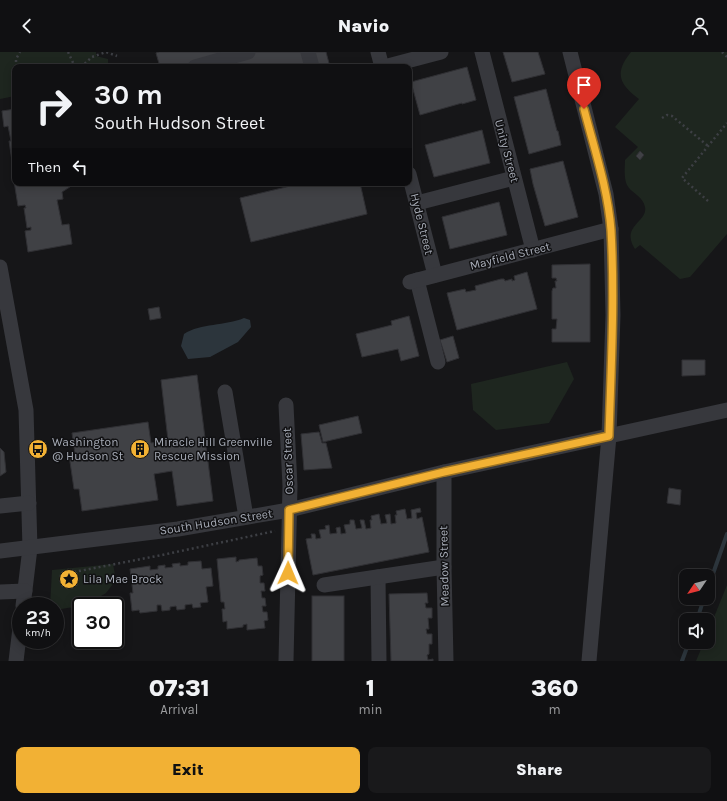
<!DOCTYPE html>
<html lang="en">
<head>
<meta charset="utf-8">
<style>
  body { margin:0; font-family:Karla,sans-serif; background:#19191b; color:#f1f3f6; height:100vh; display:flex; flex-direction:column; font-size:15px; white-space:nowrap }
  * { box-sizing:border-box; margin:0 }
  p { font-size:13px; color:#9c9d9f }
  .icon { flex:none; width:22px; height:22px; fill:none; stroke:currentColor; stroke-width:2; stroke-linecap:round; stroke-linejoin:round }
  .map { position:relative; height:609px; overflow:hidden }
  .drawer { display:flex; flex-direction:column; background:#101012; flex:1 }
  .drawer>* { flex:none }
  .banner { position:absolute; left:12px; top:12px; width:400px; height:122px; border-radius:8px; box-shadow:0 2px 10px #0003,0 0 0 1px #303032; background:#101012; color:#f1f3f6; overflow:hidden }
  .needle { width:26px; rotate:235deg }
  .buttons { position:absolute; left:679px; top:517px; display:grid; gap:8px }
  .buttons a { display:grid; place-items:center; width:36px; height:36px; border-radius:8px; background:#101012; box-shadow:0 2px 10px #0003,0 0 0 1px #303032; font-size:20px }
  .speed { position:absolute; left:12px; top:545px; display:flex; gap:8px; font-size:20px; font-weight:700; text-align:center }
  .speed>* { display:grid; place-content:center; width:52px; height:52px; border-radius:50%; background:#101012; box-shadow:0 2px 10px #0003,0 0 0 1px #303032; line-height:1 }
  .speed small { font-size:10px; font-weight:400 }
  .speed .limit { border:2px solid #111; border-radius:6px; background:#fff; color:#111 }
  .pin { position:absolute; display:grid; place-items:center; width:34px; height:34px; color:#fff; margin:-41px -17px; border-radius:50% 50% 50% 0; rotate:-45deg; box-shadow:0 0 4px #0007 }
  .pin .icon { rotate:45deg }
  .me { position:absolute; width:44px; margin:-22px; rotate:1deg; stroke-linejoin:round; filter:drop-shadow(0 0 3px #0008) }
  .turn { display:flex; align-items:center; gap:14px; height:84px; padding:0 16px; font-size:18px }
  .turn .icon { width:52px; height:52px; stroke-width:2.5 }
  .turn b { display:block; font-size:28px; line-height:34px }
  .then { display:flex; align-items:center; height:38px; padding:0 16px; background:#0003; gap:8px; font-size:15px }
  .eta { display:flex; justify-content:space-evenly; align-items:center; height:68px; text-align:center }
  .eta b { font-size:24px; font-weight:800; line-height:28px }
  .button { display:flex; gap:8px; margin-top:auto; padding:8px 16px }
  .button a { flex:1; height:46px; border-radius:8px; background:#f2b134; color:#111; font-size:16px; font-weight:800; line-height:46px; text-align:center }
  .button a+a { background:#19191b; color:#f1f3f6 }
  header { display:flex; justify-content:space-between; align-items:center; height:52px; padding:0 16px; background:#101012; font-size:18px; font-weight:800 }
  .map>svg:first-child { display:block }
  .green { fill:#1e261f }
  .water { fill:#2c353c }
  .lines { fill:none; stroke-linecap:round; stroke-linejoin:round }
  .stream { stroke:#2c353c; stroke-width:4 }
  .building { fill:#404145; stroke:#303034 }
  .path { stroke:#3d3f44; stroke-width:2.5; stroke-dasharray:2 3; stroke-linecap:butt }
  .minor { stroke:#37383d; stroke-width:15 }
  .route-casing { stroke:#9d7322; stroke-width:10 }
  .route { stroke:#f2b134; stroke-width:7 }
  .labels { text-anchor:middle; stroke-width:3; stroke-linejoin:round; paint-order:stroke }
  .street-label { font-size:12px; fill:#a8adb8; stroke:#111113 }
  .poi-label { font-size:12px; fill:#a8adb8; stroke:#111113; text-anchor:start }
</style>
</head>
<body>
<header><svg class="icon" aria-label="back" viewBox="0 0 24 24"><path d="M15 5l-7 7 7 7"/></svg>Navio<svg class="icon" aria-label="person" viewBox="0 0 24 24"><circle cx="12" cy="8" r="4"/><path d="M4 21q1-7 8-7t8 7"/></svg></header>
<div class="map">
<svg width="727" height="609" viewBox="0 0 727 609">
  <rect width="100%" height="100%" fill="#161618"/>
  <g class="green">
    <path d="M0,0H96V4L108,7V15H15V44L0,47Z"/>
    <path d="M631,0H727V182L690,225L680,227L640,193L635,197C620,174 648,170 645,155C643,145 634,142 629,136C623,129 625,116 625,108L638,95L615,75L639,47C619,32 614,21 631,0Z"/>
    <path d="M567,310L574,327L549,371L496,378L473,358L471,332Z"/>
    <path d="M113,512L116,528L106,541L86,553L55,558V554H50L52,518Z"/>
    <path d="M727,533V609H696L704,590H708V580Z"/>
  </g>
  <path class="water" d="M244,266L250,268L251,275L238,290L210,305L188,307L181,294L184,282C201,271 225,274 244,266Z"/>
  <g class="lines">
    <g class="stream">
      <path d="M708,536L727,482"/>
      <path d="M697,568L704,546"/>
      <path d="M682,609L689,590"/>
    </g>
  </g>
  <g class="building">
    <path d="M159,0H326L330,15H160L156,1Z"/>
    <path d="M503,0H538L545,22L512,30Z"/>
    <path d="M467,15L476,48L462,52V51L420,63L411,30Z"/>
    <path d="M546,37L557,79H558L561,93L529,102L514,45Z"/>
    <path d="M15,57V108L12,109L9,89H11L8,74L4,75L2,59Z"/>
    <path d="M482,78L490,111L434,125L425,93Z"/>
    <path d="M640,99L644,103L640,108L636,104Z"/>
    <path d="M563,109L578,165L545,174L533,132L530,117Z"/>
    <path d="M15,128V131H76L62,140L63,147L57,148L62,173L69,172L72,192L28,200L25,179L31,178V175L27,176L24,156H26L25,153L18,154L14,129Z"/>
    <path d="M303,131H360L367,162L251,190L240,146Z"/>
    <path d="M499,150L507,183L450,197L442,165Z"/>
    <path d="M590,212V290H552V277H556L557,267H552V239L553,236H556L555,229H557L556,226H552V213Z"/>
    <path d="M527,220L537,257L457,278L447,241L465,237L466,240L476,238L475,234L501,227H504L505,229L512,227V229L515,228L514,224Z"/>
    <path d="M159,255L161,266L150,268L148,257Z"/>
    <path d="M409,264L419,304L401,309L398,297L362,305L356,282L392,273L391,269Z"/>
    <path d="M453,284L459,306L447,310L440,288Z"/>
    <path d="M682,308H705V323L682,324Z"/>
    <path d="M197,323L213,449L177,454L172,419L154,422L158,448L82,459L79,437H74L69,403L75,402L72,381L148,370L151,391L168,388L161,328Z"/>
    <path d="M358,364L362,381L323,390L319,373Z"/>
    <path d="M319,380L322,391H326L332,416L304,418L301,382Z"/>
    <path d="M0,396L4,400L6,420L0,424Z"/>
    <path d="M669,436L681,438L680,453L667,451Z"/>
    <path d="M420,456L421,460L416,461L417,467L422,465L429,500L313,523L306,487L312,486L311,482H315L316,487L321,486L319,478L326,477L325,474L329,473L330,482L337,481L336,476L340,475L341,482L346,481L344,473L350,472V468H354L356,477L362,476L360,468H364L366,477L371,476L370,468H372L371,464L379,462L381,472L387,471L385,463L390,462L391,472L396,471L395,463H397L396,459L405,457L407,467L412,466L411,458Z"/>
    <path d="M236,505V510L239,509V508L257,506L258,514H262L263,523L260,524V531H264L265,539H261L262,546H265L266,554H262L263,560H267L268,568L264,569L265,576L247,578V572L243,573V575L227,577V569L223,570L222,557H225L224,550H221L217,507Z"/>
    <path d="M201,509L202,517L211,516L213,534L206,535L208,550L200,551L201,555L193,556L192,552L185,553V557L177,558L176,554L170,555V558L162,559L161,553H157V559L140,561L139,558L132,559L130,541H133L130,517L150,514V518L158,517V514L165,513V516L173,515L172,512L180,511V514L188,513V510Z"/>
    <path d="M427,541L428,551H425L426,556H432V566H428L429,577H426L427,582H432V592H429V602L427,603L428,608L433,607V609H391L389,542Z"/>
    <rect x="312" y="544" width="32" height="65"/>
  </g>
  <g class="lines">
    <g class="path">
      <path d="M68,0L75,15"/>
      <path d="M722,0L727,5"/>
      <path d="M16,15V7L20,0"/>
      <path d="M81,15L92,5L106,0L117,4"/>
      <path d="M662,66L667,63L672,64L708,94"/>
      <path d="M708,149L682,126L727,71"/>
      <circle cx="69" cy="527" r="9"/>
      <path d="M74,520L162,503L275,479"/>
    </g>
    <g class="minor">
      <path d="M308,0L312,15"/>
      <path d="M378,0L382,15"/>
      <path d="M482,0L533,198"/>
      <path d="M570,0L606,142L611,177L613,263L609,384L589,609"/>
      <path d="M195,15L248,0"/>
      <path d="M384,15L441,0"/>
      <path d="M409,122L435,223"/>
      <path d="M417,151L514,126"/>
      <path d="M0,215L26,358L30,496L23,554"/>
      <path d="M417,228L438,310"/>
      <path d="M410,230L611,177"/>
      <path d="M225,340L246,465"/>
      <path d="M286,353L290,434L286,609"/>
      <path d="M444,420V515L446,609"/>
      <path d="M0,454L29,451"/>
      <path d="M0,499L178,477L289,458L444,420L727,358"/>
      <path d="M378,525L379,609"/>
      <path d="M324,533L444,515"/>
      <path d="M0,540L25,539"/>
      <path d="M16,609L21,568"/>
    </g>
  </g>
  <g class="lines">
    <defs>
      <path id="route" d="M288,521L289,458L444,420L609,384C611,316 615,247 611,178C608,137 594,96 584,57"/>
    </defs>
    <use href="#route" class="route-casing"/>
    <use href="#route" class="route"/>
  </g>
  <defs>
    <symbol id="bus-disc" viewBox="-11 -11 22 22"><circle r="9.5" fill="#f2b134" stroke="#111113"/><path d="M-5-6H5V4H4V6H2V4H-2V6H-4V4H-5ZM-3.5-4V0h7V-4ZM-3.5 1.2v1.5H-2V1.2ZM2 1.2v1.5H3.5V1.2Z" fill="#111"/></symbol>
    <symbol id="building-disc" viewBox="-11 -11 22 22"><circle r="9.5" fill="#f2b134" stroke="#111113"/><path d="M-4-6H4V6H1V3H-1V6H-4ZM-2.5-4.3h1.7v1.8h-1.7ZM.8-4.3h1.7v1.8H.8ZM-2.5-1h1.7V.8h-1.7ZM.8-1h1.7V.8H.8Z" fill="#111"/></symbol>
    <symbol id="sight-disc" viewBox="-11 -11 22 22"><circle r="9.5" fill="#f2b134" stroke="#111113"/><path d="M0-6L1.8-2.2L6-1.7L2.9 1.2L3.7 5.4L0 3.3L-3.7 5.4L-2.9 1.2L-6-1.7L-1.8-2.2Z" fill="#111"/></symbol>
  </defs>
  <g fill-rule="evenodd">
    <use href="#bus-disc" x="27" y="386" width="22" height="22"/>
    <use href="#building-disc" x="129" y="386" width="22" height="22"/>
    <use href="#sight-disc" x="58" y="516" width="22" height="22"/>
  </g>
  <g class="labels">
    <g class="street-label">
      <text transform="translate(507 99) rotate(75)" y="4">Unity Street</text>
      <text transform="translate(422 172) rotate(76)" y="4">Hyde Street</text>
      <text transform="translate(510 204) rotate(-14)" y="4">Mayfield Street</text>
      <text transform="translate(288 409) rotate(-92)" y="4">Oscar Street</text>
      <text transform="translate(216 470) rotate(-9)" y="4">South Hudson Street</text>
      <text transform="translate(444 514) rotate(-91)" y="4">Meadow Street</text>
    </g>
    <g class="poi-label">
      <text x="52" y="394">Washington<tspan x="52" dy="14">@ Hudson St</tspan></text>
      <text x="154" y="394">Miracle Hill Greenville<tspan x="154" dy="14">Rescue Mission</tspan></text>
      <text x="83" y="531">Lila Mae Brock</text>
    </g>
  </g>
</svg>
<div class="buttons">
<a><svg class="needle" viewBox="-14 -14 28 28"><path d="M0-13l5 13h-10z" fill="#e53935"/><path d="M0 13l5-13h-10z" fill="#9c9d9f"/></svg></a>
<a><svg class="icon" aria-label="sound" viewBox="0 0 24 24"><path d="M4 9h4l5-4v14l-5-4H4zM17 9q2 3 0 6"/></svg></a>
</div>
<div class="speed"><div>23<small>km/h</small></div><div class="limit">30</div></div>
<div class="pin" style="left:584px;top:57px;background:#d93025"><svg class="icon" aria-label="arrive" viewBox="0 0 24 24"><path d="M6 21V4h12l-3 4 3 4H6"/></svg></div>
<svg class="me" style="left:288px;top:521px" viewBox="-20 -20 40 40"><path d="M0-17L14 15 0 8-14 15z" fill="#f2b134" stroke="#fff" stroke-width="4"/></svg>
<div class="banner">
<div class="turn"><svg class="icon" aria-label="right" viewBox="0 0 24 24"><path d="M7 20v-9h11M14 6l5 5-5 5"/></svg><div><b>30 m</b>South Hudson Street</div></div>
<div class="then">Then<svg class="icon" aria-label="left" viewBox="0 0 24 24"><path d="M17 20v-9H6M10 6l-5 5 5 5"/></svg></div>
</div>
</div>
<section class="drawer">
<div class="eta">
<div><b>07:31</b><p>Arrival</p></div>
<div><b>1</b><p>min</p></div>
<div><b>360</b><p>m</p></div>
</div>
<div class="button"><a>Exit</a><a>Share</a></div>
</section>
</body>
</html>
